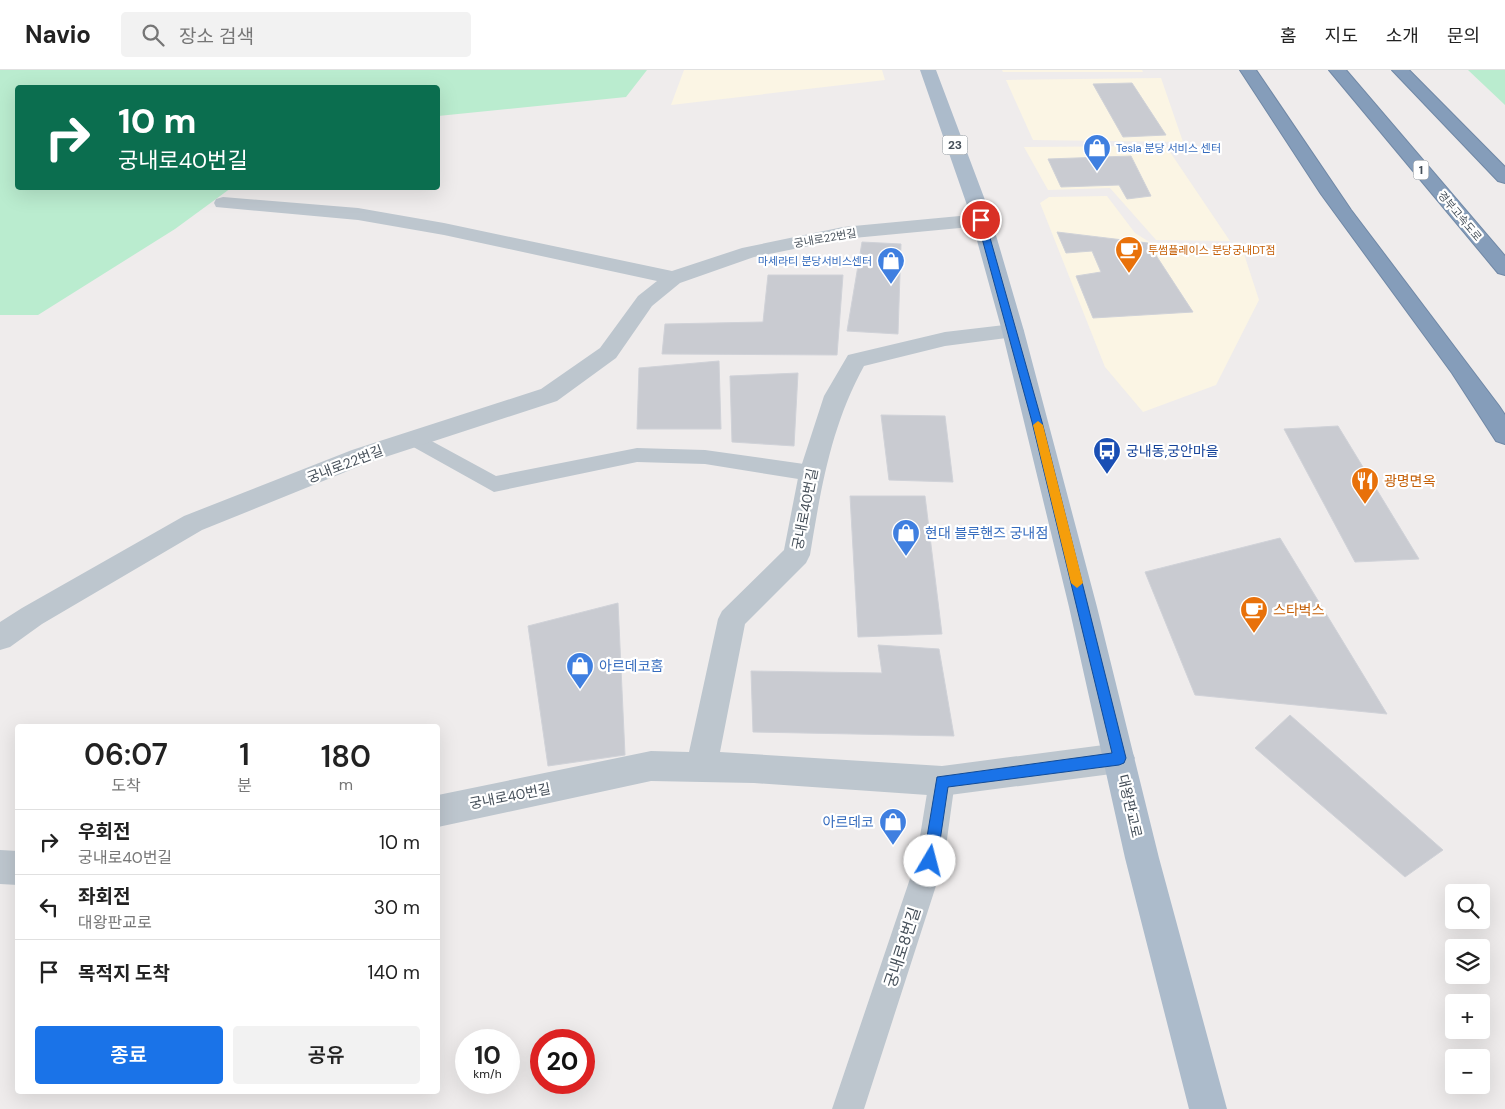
<!DOCTYPE html>
<html lang="ko">
<head>
<meta charset="utf-8">
<style>
  body { margin:0; font-family:"DM Sans","Noto Sans KR",sans-serif; background:#f2f2f2; color:#222; height:100vh; display:flex; flex-direction:column; font-size:19px; white-space:nowrap }
  * { box-sizing:border-box; margin:0 }
  p { font-size:16px; color:#767676 }
  .icon { flex:none; width:28px; height:28px; fill:none; stroke:currentColor; stroke-width:2; stroke-linecap:round; stroke-linejoin:round }
  .map { position:relative; flex:1; overflow:hidden }
  .sheet { position:absolute; left:15px; top:654px; width:425px; height:370px; display:flex; flex-direction:column; background:#fff; border-radius:5px; box-shadow:0 5px 20px #0002 }
  .sheet>* { flex:none }
  .top-card { position:absolute; left:15px; top:15px; width:425px; height:105px; border-radius:5px; box-shadow:0 5px 20px #0002; background:#0b6e4f; color:#fff; overflow:hidden }
  .buttons { position:absolute; left:1445px; top:814px; display:grid; gap:10px }
  .buttons a { display:grid; place-items:center; width:45px; height:45px; border-radius:5px; background:#fff; box-shadow:0 5px 20px #0002; font-size:25px }
  .speed { position:absolute; left:455px; top:959px; display:flex; gap:10px; font-size:25px; font-weight:700; text-align:center }
  .speed>* { display:grid; place-content:center; width:65px; height:65px; border-radius:50%; background:#fff; box-shadow:0 5px 20px #0002; line-height:1 }
  .speed small { font-size:12px; font-weight:400 }
  .speed .limit { border:8px solid #d22; background:#fff; color:#111 }
  .pin { position:absolute; display:grid; place-items:center; width:42px; height:42px; color:#fff; margin:-21px; border:2px solid #fff; border-radius:50%; box-shadow:0 1px 5px #0007 }
  .me { position:absolute; width:55px; margin:-28px; rotate:8deg; stroke-linejoin:round; filter:drop-shadow(0 0 4px #0008) }
  .turn { display:flex; align-items:center; gap:18px; height:105px; padding:0 20px; font-size:22px }
  .turn .icon { width:65px; height:65px; stroke-width:2.5 }
  .turn b { display:block; font-size:35px; line-height:42px }
  .eta { display:flex; justify-content:space-evenly; align-items:center; height:85px; text-align:center }
  .eta b { font-size:30px; font-weight:600; line-height:35px }
  .primary-button { display:flex; gap:10px; margin-top:auto; padding:10px 20px }
  .primary-button a { flex:1; height:58px; border-radius:5px; background:#1a73e8; color:#fff; font-size:20px; font-weight:600; line-height:58px; text-align:center }
  .primary-button a+a { background:#f2f2f2; color:#222 }
  ul { padding:0; list-style:none }
  li { display:flex; align-items:center; gap:15px; height:65px; padding:0 20px; border-top:1px solid #e0e0e0 }
  li div { flex:1 }
  li b { display:block; font-size:19px }
  li em { font-style:normal }
  header { display:flex; align-items:center; gap:30px; box-sizing:border-box; height:70px; padding:0 25px; background:#fff; border-bottom:1px solid #e0e0e0 }
  header strong { font-size:24px }
  nav { display:flex; gap:28px; margin-inline-start:auto; font-size:18px }
  .search { width:350px; height:45px; background:#f2f2f2; display:flex; align-items:center; gap:12px; box-sizing:border-box; padding:0 18px; border-radius:5px; color:#767676; font-size:19px }
  .map>svg:first-child { display:block }
  .commercial { fill:#fbf5e4 }
  .green { fill:#baeccf }
  .building { fill:#c9cbd1; stroke:#d0d2d8 }
  .lines { fill:none; stroke-linecap:round; stroke-linejoin:round }
  .highway-casing { stroke:#7088a6; stroke-width:2 }
  .lane { fill:#bdc6ce; fill-rule:evenodd }
  .street { fill:#bdc6ce; fill-rule:evenodd }
  .primary { fill:#acbbcb; fill-rule:evenodd }
  .highway { fill:#859dba; fill-rule:evenodd }
  .route { fill:#1a73e8; stroke:#114b97 }
  .slow { fill:#f59e0b }
  .labels { text-anchor:middle; stroke-width:4.5; stroke-linejoin:round; paint-order:stroke }
  .far-shop-label { font-size:11px; fill:#366cbe; stroke:#fff; text-anchor:start }
  .far-street-label { font-size:11px; fill:#454f59; stroke:#fff }
  .far-food-label { font-size:11px; fill:#c56008; stroke:#fff; text-anchor:start }
  .shield { fill:#fff; stroke:#7d848b; stroke-width:1 }
  .shield-label { font-size:12px; font-weight:bold; fill:#454f59 }
  .transit-label { font-size:14px; fill:#164399; stroke:#fff; text-anchor:start }
  .street-label { font-size:14px; fill:#454f59; stroke:#fff }
  .food-label { font-size:14px; fill:#c56008; stroke:#fff; text-anchor:start }
  .shop-label { font-size:14px; fill:#366cbe; stroke:#fff; text-anchor:start }
  .near-street-label { font-size:16px; fill:#454f59; stroke:#fff }
</style>
</head>
<body>
<header>
<strong>Navio</strong>
<div class="search"><svg class="icon" aria-label="search" viewBox="0 0 24 24"><circle cx="10" cy="10" r="6"/><path d="M15 15l6 6"/></svg>장소 검색</div>
<nav><a>홈</a><a>지도</a><a>소개</a><a>문의</a></nav>
</header>
<div class="map">
<svg width="1505" height="1039" viewBox="0 0 1505 1039">
  <rect width="100%" height="100%" fill="#efecec"/>
  <g class="commercial">
    <path d="M684,0H882L885,10L671,35Z"/>
    <path d="M1002,0H1142L1143,2H1003Z"/>
    <path d="M1161,8L1183,72L1033,70L1006,10Z"/>
    <path d="M1166,76L1230,171L1156,170L1110,118L1048,120L1024,77Z"/>
    <path d="M1107,126L1135,163L1159,178L1244,184L1259,230L1216,315L1143,342L1105,297L1040,133L1049,127Z"/>
  </g>
  <g class="green">
    <path d="M0,0H647L626,27L438,46V18H18V118H231L175,159L38,245H0Z"/>
    <path d="M1468,0H1505V35Z"/>
  </g>
  <g class="building">
    <path d="M1132,13L1166,65L1123,67L1093,14Z"/>
    <path d="M1131,86L1151,126L1127,129L1119,115L1061,117L1048,89Z"/>
    <path d="M1057,162L1148,173L1193,242L1093,248L1076,206L1101,202L1092,181L1066,183Z"/>
    <path d="M862,172L901,174L898,264L847,261Z"/>
    <path d="M768,205H843L837,285L662,284L665,254L763,252Z"/>
    <path d="M719,291L721,359H637L639,298Z"/>
    <path d="M798,303L794,376L732,372L730,306Z"/>
    <path d="M881,345L945,346L953,412L889,410Z"/>
    <path d="M1338,356L1419,489L1355,492L1284,359Z"/>
    <path d="M850,426H925L942,564L858,567Z"/>
    <path d="M1280,468L1387,644L1195,625L1145,502Z"/>
    <path d="M618,533L625,685L548,696L528,556Z"/>
    <path d="M878,575L939,579L954,666L753,662L751,601L882,603Z"/>
    <path d="M1290,645L1443,780L1405,807L1255,678Z"/>
  </g>
  <g class="lines">
    <defs>
      <g id="highway">
        <path d="M1240,0H1256L1351,140L1499,336L1505,345V374L1496,371L1452,303L1321,124Z"/>
        <path d="M1329,0H1346L1505,186V205L1498,203Z"/>
        <path d="M1392,0H1409L1505,97V113L1498,111Z"/>
      </g>
    </defs>
    <use href="#highway" class="highway-casing"/>
    <g class="lane">
      <path d="M415,362L496,406L637,378L705,380L811,395L818,398L821,403L818,408L811,411L705,394L637,392L494,422L408,374L405,369L408,364Z"/>
      <path d="M942,699L951,702L955,711L944,791L864,1039H832L916,791L929,711L933,702Z"/>
    </g>
    <g class="street">
      <path d="M223,127L358,138L444,153L672,201L742,178L843,157L981,144L988,146L991,150L988,154L981,156L843,169L754,187L680,213L652,236L616,288L557,331L370,392L202,460L42,554L10,577L0,580V552L22,538L184,446L352,380L541,319L600,278L638,226L657,211L444,165L358,150L216,137L214,133L216,129Z"/>
      <path d="M1013,254L1021,256L1024,261L1021,266L945,276L864,296C831,356 821,418 810,485L806,493L745,554L720,682L942,696L1119,673L1130,678L1135,688L1130,698L1119,703L942,726L754,713L651,711L438,757V725L651,681L689,682L718,549L722,541L784,480L799,403L824,326L848,285L945,262Z"/>
      <path d="M0,780L18,781V815L0,814Z"/>
    </g>
    <path class="primary" d="M920,0H936L988,138L1024,261L1097,537L1159,788L1227,1039H1189L1125,788L1069,537L1002,261L968,138Z"/>
    <use href="#highway" class="highway"/>
  </g>
  <path class="route" d="M981,148L985,150L1042,352L1126,688L1124,693L1119,695L948,717L937,791L935,796L930,798L925,796L923,791L937,707L1112,683L1032,352L977,150Z"/>
  <path class="slow" d="M1038,351L1043,355L1083,513L1077,518L1071,513L1033,355Z"/>
  <defs>
    <symbol id="shop-pin" viewBox="-11 -11 22 30"><path d="M0 17L-7.5 6A9.5 9.5 0 1 1 7.5 6Z" fill="#3f7fe0" stroke="#fff"/><path d="M-5-2.5h2.3a2.7 3.5 0 0 1 5.4 0H5L5.5 6h-11ZM-1.5-2.5h3a1.5 2.3 0 0 0-3 0Z" fill="#fff"/></symbol>
    <symbol id="cafe-pin" viewBox="-11 -11 22 30"><path d="M0 17L-7.5 6A9.5 9.5 0 1 1 7.5 6Z" fill="#e8710a" stroke="#fff"/><path d="M-5.5-4.5H6V0H3Q3 3.5 0 3.5H-2.5Q-5.5 3.5-5.5 0ZM3-3.2v2h1.7v-2ZM-6 4.5H4V6H-6Z" fill="#fff"/></symbol>
    <symbol id="bus-pin" viewBox="-11 -11 22 30"><path d="M0 17L-7.5 6A9.5 9.5 0 1 1 7.5 6Z" fill="#1a4fb4" stroke="#fff"/><path d="M-5-6H5V4H4V6H2V4H-2V6H-4V4H-5ZM-3.5-4V0h7V-4ZM-3.5 1.2v1.5H-2V1.2ZM2 1.2v1.5H3.5V1.2Z" fill="#fff"/></symbol>
    <symbol id="restaurant-pin" viewBox="-11 -11 22 30"><path d="M0 17L-7.5 6A9.5 9.5 0 1 1 7.5 6Z" fill="#e8710a" stroke="#fff"/><path d="M-5-6h1v4h1v-4h1v4h1v-4h1v5L-1.5 .5V6h-2V.5L-5-1ZM5-6V6H3V1.5H1.5Q1.5-4 5-6Z" fill="#fff"/></symbol>
  </defs>
  <g fill-rule="evenodd">
    <use href="#shop-pin" x="1081" y="62" width="32" height="43"/>
    <use href="#cafe-pin" x="1113" y="164" width="32" height="43"/>
    <use href="#shop-pin" x="875" y="175" width="32" height="43"/>
    <use href="#bus-pin" x="1091" y="365" width="32" height="43"/>
    <use href="#restaurant-pin" x="1349" y="395" width="32" height="43"/>
    <use href="#shop-pin" x="890" y="447" width="32" height="43"/>
    <use href="#cafe-pin" x="1238" y="524" width="32" height="43"/>
    <use href="#shop-pin" x="564" y="580" width="32" height="43"/>
    <use href="#shop-pin" x="877" y="736" width="32" height="43"/>
  </g>
  <g class="labels">
    <g class="far-shop-label">
      <text x="1116" y="82">Tesla 분당 서비스 센터</text>
      <text x="872" y="195" text-anchor="end">마세라티 분당서비스센터</text>
    </g>
    <g class="far-street-label">
      <text transform="translate(1460 146) rotate(50)" y="4">경부고속도로</text>
      <text transform="translate(825 168) rotate(-10)" y="4">궁내로22번길</text>
    </g>
    <g class="far-food-label">
      <text x="1148" y="184">투썸플레이스 분당궁내DT점</text>
    </g>
    <g class="shield">
      <rect x="942.5" y="65.5" width="25" height="19" rx="4"/>
      <rect x="1413.5" y="90.5" width="15" height="19" rx="4"/>
    </g>
    <g class="shield-label">
      <text x="955" y="79">23</text>
      <text x="1421" y="104">1</text>
    </g>
    <g class="transit-label">
      <text x="1126" y="386">궁내동,궁안마을</text>
    </g>
    <g class="street-label">
      <text transform="translate(345 394) rotate(-21)" y="5">궁내로22번길</text>
      <text transform="translate(805 439) rotate(-79)" y="5">궁내로40번길</text>
      <text transform="translate(510 726) rotate(-11)" y="5">궁내로40번길</text>
      <text transform="translate(1130 736) rotate(77)" y="5">대왕판교로</text>
    </g>
    <g class="food-label">
      <text x="1384" y="416">광명면옥</text>
      <text x="1273" y="545">스타벅스</text>
    </g>
    <g class="shop-label">
      <text x="925" y="468">현대 블루핸즈 궁내점</text>
      <text x="599" y="601">아르데코홈</text>
      <text x="874" y="757" text-anchor="end">아르데코</text>
    </g>
    <g class="near-street-label">
      <text transform="translate(902 877) rotate(-72)" y="6">궁내로8번길</text>
    </g>
  </g>
</svg>
<div class="buttons">
<a><svg class="icon" aria-label="search" viewBox="0 0 24 24"><circle cx="10" cy="10" r="6"/><path d="M15 15l6 6"/></svg></a>
<a><svg class="icon" aria-label="layers" viewBox="0 0 24 24"><path d="M12 4l9 5-9 5-9-5zM3 14l9 5 9-5"/></svg></a>
<a>+</a>
<a>−</a>
</div>
<div class="speed"><div>10<small>km/h</small></div><div class="limit">20</div></div>
<div class="pin" style="left:981px;top:150px;background:#d93025"><svg class="icon" aria-label="arrive" viewBox="0 0 24 24"><path d="M6 21V4h12l-3 4 3 4H6"/></svg></div>
<svg class="me" style="left:930px;top:791px" viewBox="-20 -20 40 40"><circle r="19" fill="#fff"/><path d="M0-13L10 11 0 6-10 11z" fill="#1a73e8"/></svg>
<div class="top-card">
<div class="turn"><svg class="icon" aria-label="right" viewBox="0 0 24 24"><path d="M7 20v-9h11M14 6l5 5-5 5"/></svg><div><b>10 m</b>궁내로40번길</div></div>
</div>
<section class="sheet">
<div class="eta">
<div><b>06:07</b><p>도착</p></div>
<div><b>1</b><p>분</p></div>
<div><b>180</b><p>m</p></div>
</div>
<ul>
<li><svg class="icon" aria-label="right" viewBox="0 0 24 24"><path d="M7 20v-9h11M14 6l5 5-5 5"/></svg><div><b>우회전</b><p>궁내로40번길</p></div><em>10 m</em></li>
<li><svg class="icon" aria-label="left" viewBox="0 0 24 24"><path d="M17 20v-9H6M10 6l-5 5 5 5"/></svg><div><b>좌회전</b><p>대왕판교로</p></div><em>30 m</em></li>
<li><svg class="icon" aria-label="arrive" viewBox="0 0 24 24"><path d="M6 21V4h12l-3 4 3 4H6"/></svg><div><b>목적지 도착</b></div><em>140 m</em></li>
</ul>
<div class="primary-button"><a>종료</a><a>공유</a></div>
</section>
</div>
</body>
</html>
